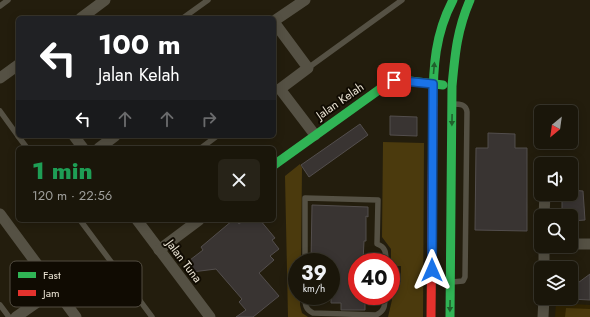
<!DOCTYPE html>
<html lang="en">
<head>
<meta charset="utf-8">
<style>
  body { margin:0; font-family:Jost,sans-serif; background:#272318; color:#f1f3f6; height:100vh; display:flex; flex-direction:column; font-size:15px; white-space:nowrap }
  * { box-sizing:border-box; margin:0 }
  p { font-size:13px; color:#9f9f9c }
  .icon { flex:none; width:22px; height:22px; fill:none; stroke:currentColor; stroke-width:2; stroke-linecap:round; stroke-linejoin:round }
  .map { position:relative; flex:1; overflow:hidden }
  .sheet { position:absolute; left:16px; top:146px; width:260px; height:76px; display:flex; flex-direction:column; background:#1a160a; border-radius:6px; box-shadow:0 2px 10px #0003,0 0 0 1px #38352b }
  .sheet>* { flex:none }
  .top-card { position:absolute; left:16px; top:16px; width:260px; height:122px; border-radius:6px; box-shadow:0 2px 10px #0003,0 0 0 1px #38352b; background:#202124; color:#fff; overflow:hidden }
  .needle { width:26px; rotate:209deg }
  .buttons { position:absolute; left:534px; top:105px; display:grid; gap:8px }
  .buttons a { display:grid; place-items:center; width:44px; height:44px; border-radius:6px; background:#1a160a; box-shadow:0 2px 10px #0003,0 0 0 1px #38352b; font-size:20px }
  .speed { position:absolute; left:288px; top:253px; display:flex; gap:8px; font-size:20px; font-weight:700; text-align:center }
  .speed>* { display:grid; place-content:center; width:52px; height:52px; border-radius:50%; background:#1a160a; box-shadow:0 2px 10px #0003,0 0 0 1px #38352b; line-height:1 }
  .speed small { font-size:10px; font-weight:400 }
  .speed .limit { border:6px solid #d22; background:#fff; color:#111 }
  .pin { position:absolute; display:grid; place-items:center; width:34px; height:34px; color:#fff; margin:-17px; border-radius:8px; box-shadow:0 2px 6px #0006 }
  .me { position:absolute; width:44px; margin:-22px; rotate:0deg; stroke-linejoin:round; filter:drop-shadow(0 0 3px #0008) }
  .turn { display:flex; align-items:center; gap:14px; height:84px; padding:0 16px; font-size:18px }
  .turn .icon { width:52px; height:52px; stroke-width:2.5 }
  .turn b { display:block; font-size:28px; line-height:34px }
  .lanes { display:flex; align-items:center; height:38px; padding:0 16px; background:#0003; justify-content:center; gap:20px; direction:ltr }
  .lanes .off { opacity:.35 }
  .round { display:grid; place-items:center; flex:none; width:42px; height:42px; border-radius:6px; background:#272318 }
  .overview { display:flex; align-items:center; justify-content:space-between; height:68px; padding:0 16px }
  h1 { font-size:24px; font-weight:800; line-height:30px; color:#1e9e55 }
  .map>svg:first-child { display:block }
  .built { fill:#312402 }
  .green { fill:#4b3a0d }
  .building { fill:#393432; stroke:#534e4d }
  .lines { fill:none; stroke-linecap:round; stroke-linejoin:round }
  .lane { stroke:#555144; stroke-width:5.5 }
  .street { stroke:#555144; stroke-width:11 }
  .fast { stroke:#30b455; stroke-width:9 }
  .jam { stroke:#e5322d; stroke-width:9 }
  .oneway { fill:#20602c }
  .route-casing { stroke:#114b97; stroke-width:10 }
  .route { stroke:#1a73e8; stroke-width:7 }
  .labels { text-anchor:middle; stroke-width:4; stroke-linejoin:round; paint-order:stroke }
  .street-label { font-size:12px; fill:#ebe4d4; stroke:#100b02 }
  .key { fill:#100b02; stroke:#524c41; stroke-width:1 }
  .key-label { font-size:11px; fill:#ebe4d4 }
</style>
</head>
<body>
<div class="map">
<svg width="590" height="317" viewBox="0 0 590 317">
  <rect width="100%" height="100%" fill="#231d0d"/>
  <path class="built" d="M556,303L590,305V317H555Z"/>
  <g class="green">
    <path d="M383,142L424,143L423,317H388L392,300V283L401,282V266H391V249L382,237Z"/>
    <path d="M300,164L302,168L301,262H297V296H300V305L302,313L308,317H288L285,176Z"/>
    <path d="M566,308L590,309V317H565Z"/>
  </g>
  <g class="building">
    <path d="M390,116L417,117V136L390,135Z"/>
    <path d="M360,124L368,135L309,177L301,165Z"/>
    <path d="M488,133L515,134V148H527V231L475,230L476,148H488Z"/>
    <path d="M571,190L583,191L585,220L571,221V216H562V199L566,194H571Z"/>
    <path d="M312,205L368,207V217L366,216V241H364L363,262H357V296H363V301H365V310H341V303H331V262H311Z"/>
    <path d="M233,220H236L239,224L244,220H260L275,238L272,240L279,249L270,256L274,260L259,273L279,296L253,317H236L246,310L239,302L242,299L216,269L192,272L190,260L203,250L201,247Z"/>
    <path d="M590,274V300L571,299V288Z"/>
  </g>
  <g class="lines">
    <g class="lane">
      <path d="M0,6L8,0"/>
      <path d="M183,18L208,0"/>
      <path d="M308,68L402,0"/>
      <path d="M0,111L18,136"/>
      <path d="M18,136L27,148"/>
      <path d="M201,148L217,136"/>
      <path d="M80,220L152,317"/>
      <path d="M305,262V198L378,200L377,244C386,247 386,253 386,262"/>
      <path d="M452,282L463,281L465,277L467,112C466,104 460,104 453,104"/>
      <path d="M305,296C305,304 305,309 313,313L376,315C385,311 385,305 385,296"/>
      <path d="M0,305L9,317"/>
    </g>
    <g class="street">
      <path d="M81,18L105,0"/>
      <path d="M274,21L305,0"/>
      <path d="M274,22L308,68L280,89L315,135"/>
      <path d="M0,78L18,65"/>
      <path d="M74,136L83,148"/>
      <path d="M99,148L115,136"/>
      <path d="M0,214L76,317"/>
      <path d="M544,216L545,194"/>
      <path d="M137,220L210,317"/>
      <path d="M571,244H590"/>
      <path d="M159,250L199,220"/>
      <path d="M544,268V246"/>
      <path d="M16,317L56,289"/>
      <path d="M543,317L544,298"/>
    </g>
    <g class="fast">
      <path d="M433,105C433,67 435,34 453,0"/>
      <path d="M274,165L394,79L443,85"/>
      <path d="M450,317L452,86C455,54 457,30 470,0"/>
    </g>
    <path class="jam" d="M431,317L433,105"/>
  </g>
  <defs><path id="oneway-solid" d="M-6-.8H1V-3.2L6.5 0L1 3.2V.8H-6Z"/></defs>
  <g class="oneway">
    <use href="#oneway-solid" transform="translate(434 68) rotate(-85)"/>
    <use href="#oneway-solid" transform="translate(452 120) rotate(91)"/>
    <use href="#oneway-solid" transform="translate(450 306) rotate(91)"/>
  </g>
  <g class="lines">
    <defs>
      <path id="route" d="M394,80L433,84L432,270"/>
    </defs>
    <use href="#route" class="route-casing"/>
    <use href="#route" class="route"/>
  </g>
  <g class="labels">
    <g class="street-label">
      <text transform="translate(340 101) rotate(-35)" y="4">Jalan Kelah</text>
      <text transform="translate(184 261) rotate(53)" y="4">Jalan Tuna</text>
    </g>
  </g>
  <rect x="10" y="261" width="132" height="46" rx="6" class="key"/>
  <rect x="18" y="272" width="18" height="6" fill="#30b455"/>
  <rect x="18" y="290" width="18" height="6" fill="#e5322d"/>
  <g class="key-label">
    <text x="43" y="279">Fast</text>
    <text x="43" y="297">Jam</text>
  </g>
</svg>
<div class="buttons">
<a><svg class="needle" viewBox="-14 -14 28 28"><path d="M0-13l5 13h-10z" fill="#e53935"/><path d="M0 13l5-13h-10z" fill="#9f9f9c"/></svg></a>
<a><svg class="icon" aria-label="sound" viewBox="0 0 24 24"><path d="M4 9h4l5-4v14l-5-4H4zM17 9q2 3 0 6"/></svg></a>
<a><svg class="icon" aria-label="search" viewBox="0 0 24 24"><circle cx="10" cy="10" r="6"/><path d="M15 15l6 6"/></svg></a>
<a><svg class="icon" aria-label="layers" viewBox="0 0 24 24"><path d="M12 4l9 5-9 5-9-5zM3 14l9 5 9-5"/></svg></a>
</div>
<div class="speed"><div>39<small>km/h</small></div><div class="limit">40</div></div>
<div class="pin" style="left:394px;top:80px;background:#d93025"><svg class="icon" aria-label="arrive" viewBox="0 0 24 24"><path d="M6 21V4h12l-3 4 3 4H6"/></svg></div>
<svg class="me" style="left:432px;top:270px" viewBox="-20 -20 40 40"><path d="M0-17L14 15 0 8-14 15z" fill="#1a73e8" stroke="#fff" stroke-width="4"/></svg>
<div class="top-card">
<div class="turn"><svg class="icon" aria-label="left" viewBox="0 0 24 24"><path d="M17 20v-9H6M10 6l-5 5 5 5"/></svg><div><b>100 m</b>Jalan Kelah</div></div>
<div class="lanes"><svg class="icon" aria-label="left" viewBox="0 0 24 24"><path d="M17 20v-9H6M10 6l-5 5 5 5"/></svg><svg class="icon off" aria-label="ahead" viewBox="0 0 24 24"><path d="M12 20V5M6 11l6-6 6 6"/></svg><svg class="icon off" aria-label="ahead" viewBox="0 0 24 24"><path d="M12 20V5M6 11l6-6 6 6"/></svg><svg class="icon off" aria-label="right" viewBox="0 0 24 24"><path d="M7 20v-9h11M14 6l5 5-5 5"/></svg></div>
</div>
<section class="sheet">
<div class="overview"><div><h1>1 min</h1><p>120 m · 22:56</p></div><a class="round"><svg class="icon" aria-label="close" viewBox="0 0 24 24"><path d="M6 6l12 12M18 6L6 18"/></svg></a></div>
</section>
</div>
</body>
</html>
